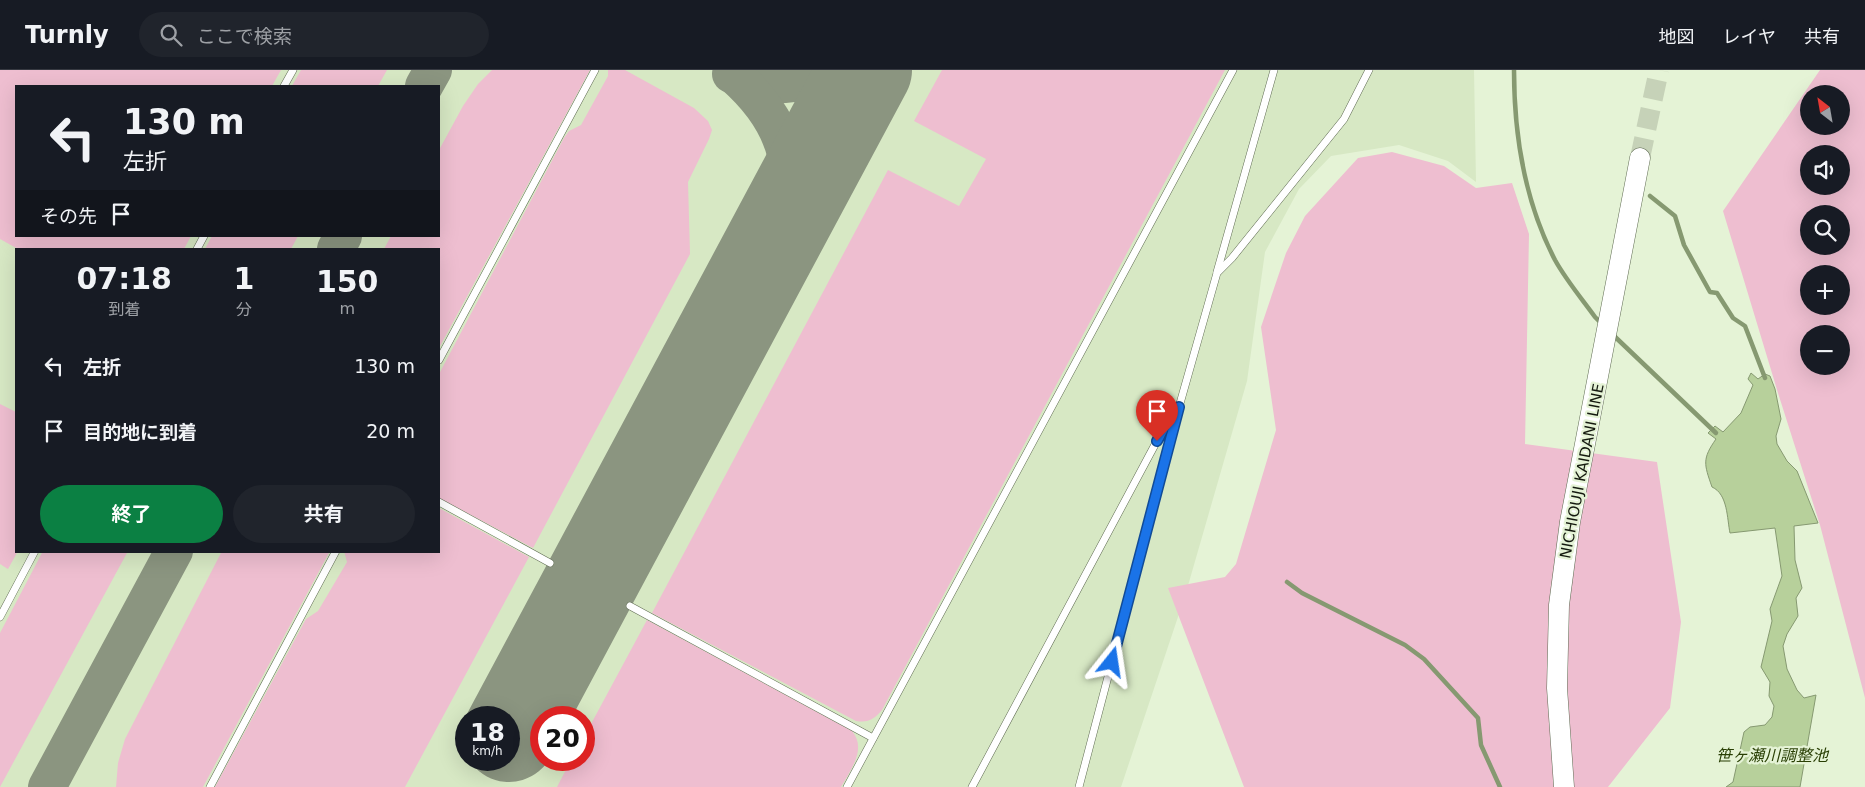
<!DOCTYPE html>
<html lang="ja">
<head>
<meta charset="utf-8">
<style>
  body { margin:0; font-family:"DejaVu Sans","Noto Sans JP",sans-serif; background:#20242c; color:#f1f3f6; height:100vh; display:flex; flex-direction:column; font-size:19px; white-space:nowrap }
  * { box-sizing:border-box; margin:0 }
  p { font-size:16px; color:#9ea1a6 }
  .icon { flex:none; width:28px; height:28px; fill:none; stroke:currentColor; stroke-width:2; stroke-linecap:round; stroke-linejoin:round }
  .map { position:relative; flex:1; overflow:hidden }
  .side { position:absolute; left:15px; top:178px; width:425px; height:305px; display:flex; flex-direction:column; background:#171b24; border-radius:0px; box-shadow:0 5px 20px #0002 }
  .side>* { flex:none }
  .top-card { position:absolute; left:15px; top:15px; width:425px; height:152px; border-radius:0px; box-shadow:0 5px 20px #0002; background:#171b24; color:#f1f3f6; overflow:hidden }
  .needle { width:32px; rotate:329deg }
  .tools { position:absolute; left:1800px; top:15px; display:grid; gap:10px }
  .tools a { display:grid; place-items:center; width:50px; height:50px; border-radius:50%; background:#171b24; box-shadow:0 5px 20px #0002; font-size:25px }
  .speed { position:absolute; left:455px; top:636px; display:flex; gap:10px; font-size:25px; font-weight:700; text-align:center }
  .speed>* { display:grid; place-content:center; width:65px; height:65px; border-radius:50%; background:#171b24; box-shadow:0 5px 20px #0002; line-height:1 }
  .speed small { font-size:12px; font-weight:400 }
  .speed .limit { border:8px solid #d22; background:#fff; color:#111 }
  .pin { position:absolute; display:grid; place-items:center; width:42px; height:42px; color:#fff; margin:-51px -21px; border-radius:50% 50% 50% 0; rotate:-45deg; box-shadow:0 0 5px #0007 }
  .pin .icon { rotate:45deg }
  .me { position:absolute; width:55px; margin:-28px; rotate:15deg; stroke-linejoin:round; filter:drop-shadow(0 0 4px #0008) }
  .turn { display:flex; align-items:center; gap:18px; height:105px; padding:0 25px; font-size:22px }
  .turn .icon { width:65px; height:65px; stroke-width:2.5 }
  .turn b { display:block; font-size:35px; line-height:42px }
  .then { display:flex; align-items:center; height:48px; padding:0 25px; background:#0003; gap:10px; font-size:19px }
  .eta { display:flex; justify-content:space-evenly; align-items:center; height:85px; text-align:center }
  .eta b { font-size:30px; font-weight:700; line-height:35px }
  .action { display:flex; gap:10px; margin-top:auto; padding:10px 25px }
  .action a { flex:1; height:58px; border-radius:30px; background:#0b8043; color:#fff; font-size:20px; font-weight:700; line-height:58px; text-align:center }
  .action a+a { background:#20242c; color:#f1f3f6 }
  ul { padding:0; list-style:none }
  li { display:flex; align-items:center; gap:15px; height:65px; padding:0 25px }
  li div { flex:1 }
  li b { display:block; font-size:19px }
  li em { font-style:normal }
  header { display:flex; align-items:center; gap:30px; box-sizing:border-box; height:70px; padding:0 25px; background:#171b24; border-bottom:1px solid #363941 }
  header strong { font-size:24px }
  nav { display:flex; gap:28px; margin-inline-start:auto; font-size:18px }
  .search { width:350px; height:45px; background:#20242c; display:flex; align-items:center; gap:12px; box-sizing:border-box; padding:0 18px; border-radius:28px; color:#9ea1a6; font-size:19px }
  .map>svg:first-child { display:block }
  .built { fill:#d7e8c4; fill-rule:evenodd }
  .green { fill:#eebed0; fill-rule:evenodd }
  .water { fill:#b7d09b; stroke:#869971 }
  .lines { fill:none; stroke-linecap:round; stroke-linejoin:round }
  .stream { stroke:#869971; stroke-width:4.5 }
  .taxiway { stroke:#8b9580; stroke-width:38 }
  .runway { stroke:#8b9580; stroke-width:94 }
  .secondary-tunnel { stroke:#c6d2b8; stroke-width:20; stroke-dasharray:20 10; stroke-linecap:butt }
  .service-casing { stroke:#5f6b52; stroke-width:8 }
  .secondary-casing { stroke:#5f6b52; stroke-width:21 }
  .service { stroke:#fff; stroke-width:7 }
  .secondary { stroke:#fff; stroke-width:20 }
  .route-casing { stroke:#114b97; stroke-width:12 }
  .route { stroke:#1a73e8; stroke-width:9 }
  .labels { text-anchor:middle; stroke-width:4.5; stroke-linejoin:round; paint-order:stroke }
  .street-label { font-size:15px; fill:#14190f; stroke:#e5f3d6 }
  .water-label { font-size:16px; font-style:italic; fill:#293f04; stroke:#e5f3d6 }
</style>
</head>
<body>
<header>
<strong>Turnly</strong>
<div class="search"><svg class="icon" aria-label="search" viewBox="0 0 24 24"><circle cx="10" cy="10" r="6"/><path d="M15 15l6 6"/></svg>ここで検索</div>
<nav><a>地図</a><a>レイヤ</a><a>共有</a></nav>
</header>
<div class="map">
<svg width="1865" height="717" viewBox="0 0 1865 717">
  <rect width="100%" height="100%" fill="#e5f3d6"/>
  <path class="built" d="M0,0H1474L1476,112L1448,91L1399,75L1331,86L1299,119L1265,182L1247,311L1185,526L1121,717H0ZM16,16H439V166H16ZM16,179H439V481H16ZM466,648H509V690H466ZM541,648H584V690H541Z"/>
  <g class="green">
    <path d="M0,0H281L272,16H16V166H191L184,179H18L0,169Z"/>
    <path d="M301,0H387L378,16H292Z"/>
    <path d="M492,0H590L439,278V179H384L391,166H439V80L463,36L478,14Z"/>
    <path d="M608,0H625L694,38L708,51L712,60L709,69L688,112L690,184L533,478L439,428V304L564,68L569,61L581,55L608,6Z"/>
    <path d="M942,0H1225L882,640C874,649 869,653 856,651L652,543L888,100L959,136L986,89L914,51Z"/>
    <path d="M1820,0H1865V628L1820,455L1778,323L1723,141ZM1809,24H1841V56H1809ZM1809,84H1841V116H1809ZM1809,144H1841V176H1809ZM1809,204H1841V236H1809ZM1809,264H1841V296H1809Z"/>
    <path d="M1392,82L1444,96L1476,118L1512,113L1529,164L1525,374L1657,392L1681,552L1670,638L1608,717H1244L1168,518L1225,507L1236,494L1276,360L1261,257L1286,183L1305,146L1358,88Z"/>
    <path d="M212,166H298L291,179H205Z"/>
    <path d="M0,334L16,342L18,481L8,499L0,494Z"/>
    <path d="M439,438L529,487L405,717H215L306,549L318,541L347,492L344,481H439Z"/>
    <path d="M43,481H128L0,717V563Z"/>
    <path d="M222,481H330L203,717H116L118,693L125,669Z"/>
    <path d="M647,550L852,661C867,679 851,699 841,717H557L571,690H584V667Z"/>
  </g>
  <path class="water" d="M1751,303L1758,309L1765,304L1770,306L1775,319L1781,349L1776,366L1777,374L1787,391L1797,401L1818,453L1794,456L1795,490L1802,518L1796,528L1798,546L1787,564L1783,576L1787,599L1797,620L1804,628L1816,625L1800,717H1726L1733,712L1744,662L1750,657L1765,655L1772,647L1774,636L1769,626L1770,612L1761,597L1772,551L1770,539L1782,506L1775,458L1730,463C1727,449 1728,424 1712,417C1704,394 1702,389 1716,369L1708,363L1715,356L1723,362L1741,343L1753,315L1748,309Z"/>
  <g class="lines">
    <g class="stream">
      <path d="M1514,0C1514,65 1525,132 1555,190C1566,210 1582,229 1595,247L1602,254"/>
      <path d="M1650,126L1675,146L1684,175L1710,222L1717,223L1733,248L1745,256L1765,308"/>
      <path d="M1611,263L1716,363"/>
      <path d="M1287,512L1302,523L1405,575L1424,589L1478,648L1481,675L1500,717"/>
    </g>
    <g class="taxiway">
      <path d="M731,4C763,20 807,16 839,0"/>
      <path d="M734,5C769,36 795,77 788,126C785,145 775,163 768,181"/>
      <path d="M424,16L433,0"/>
      <path d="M336,179L343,166"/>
      <path d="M47,717L174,481"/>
    </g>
    <path class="runway" d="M509,665L865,0"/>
    <path class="secondary-tunnel" d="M1640,88L1659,0"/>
    <defs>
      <g id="service">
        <path d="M284,16L293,0"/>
        <path d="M197,179L204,166"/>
        <path d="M1217,202L1274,0"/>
        <path d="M439,290L595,0"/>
        <path d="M439,432L550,493"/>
        <path d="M630,536L873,668"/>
        <path d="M0,547L35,481"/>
        <path d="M210,717L336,481"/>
        <path d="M847,717L1233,0"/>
        <path d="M972,717L1166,354L1177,339"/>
        <path d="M1079,717L1179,337L1217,203L1232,188L1344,49L1369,0"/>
      </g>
      <path id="secondary" d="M1564,717L1557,618L1559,535L1570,452L1640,88"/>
    </defs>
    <use href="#service" class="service-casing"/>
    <use href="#secondary" class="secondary-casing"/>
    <use href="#service" class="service"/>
    <use href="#secondary" class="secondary"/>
  </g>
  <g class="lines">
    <defs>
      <path id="route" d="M1112,592L1179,337L1166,354L1157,371"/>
    </defs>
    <use href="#route" class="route-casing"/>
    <use href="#route" class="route"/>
  </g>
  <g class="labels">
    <g class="street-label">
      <text transform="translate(1582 401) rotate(-79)" y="5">NICHIOUJI KAIDANI LINE</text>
    </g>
    <g class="water-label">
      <text x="1772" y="691">笹ヶ瀬川調整池</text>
    </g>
  </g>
</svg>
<div class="tools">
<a><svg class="needle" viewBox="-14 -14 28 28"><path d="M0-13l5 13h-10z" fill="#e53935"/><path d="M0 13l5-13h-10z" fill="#9ea1a6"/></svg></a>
<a><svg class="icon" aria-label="sound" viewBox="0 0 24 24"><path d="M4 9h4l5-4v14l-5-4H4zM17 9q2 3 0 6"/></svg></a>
<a><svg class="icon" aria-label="search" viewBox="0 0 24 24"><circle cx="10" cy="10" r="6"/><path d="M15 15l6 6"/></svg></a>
<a>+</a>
<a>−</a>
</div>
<div class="speed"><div>18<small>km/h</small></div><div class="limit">20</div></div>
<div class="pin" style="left:1157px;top:371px;background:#d93025"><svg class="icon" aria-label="arrive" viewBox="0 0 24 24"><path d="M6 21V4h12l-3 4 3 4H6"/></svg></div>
<svg class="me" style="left:1112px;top:592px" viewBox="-20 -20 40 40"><path d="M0-17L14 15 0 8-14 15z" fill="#1a73e8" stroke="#fff" stroke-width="4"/></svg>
<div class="top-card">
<div class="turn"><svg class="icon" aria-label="left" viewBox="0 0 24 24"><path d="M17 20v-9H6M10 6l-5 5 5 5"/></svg><div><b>130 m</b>左折</div></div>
<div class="then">その先<svg class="icon" aria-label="arrive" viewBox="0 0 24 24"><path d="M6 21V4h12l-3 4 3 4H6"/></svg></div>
</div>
<section class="side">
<div class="eta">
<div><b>07:18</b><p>到着</p></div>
<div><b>1</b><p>分</p></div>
<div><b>150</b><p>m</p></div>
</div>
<ul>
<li><svg class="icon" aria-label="left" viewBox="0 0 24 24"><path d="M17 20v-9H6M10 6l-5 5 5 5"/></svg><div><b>左折</b></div><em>130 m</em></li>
<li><svg class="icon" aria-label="arrive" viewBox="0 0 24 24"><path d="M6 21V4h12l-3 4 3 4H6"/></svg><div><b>目的地に到着</b></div><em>20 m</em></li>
</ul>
<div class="action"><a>終了</a><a>共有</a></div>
</section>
</div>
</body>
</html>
